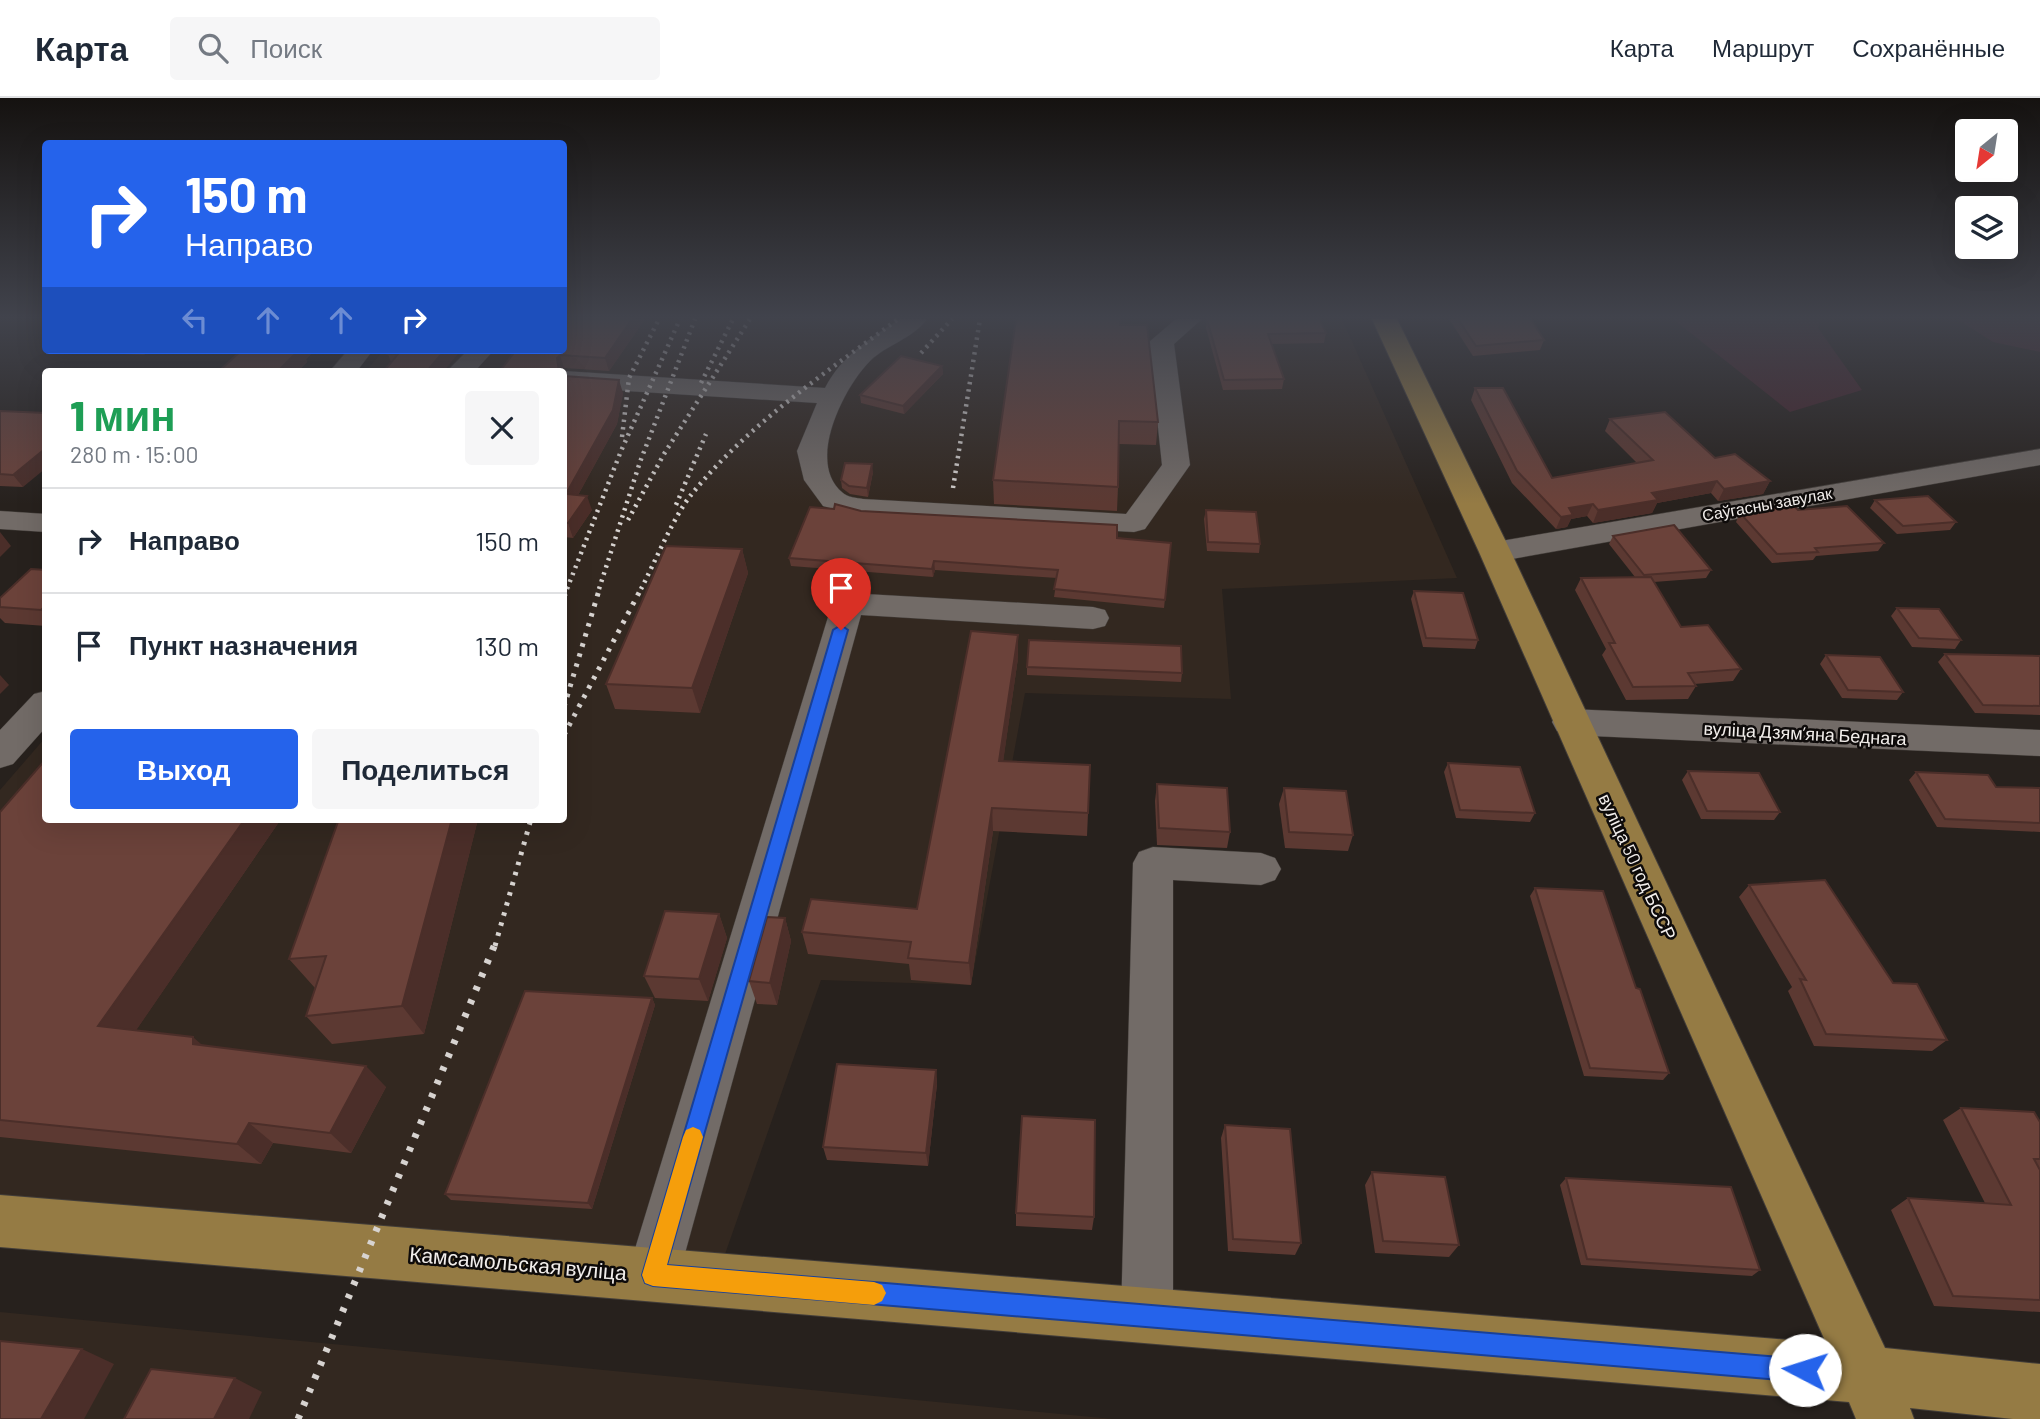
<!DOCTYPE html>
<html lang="ru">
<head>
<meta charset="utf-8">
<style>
  body { margin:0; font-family:Barlow,sans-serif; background:#f6f6f7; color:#1f2937; height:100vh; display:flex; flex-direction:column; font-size:26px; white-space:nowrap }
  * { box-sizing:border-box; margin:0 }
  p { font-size:23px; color:#747a83 }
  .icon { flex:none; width:38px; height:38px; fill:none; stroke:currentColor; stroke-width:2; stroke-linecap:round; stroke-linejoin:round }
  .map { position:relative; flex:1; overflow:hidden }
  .panel { position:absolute; left:42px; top:270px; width:525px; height:455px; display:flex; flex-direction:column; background:#fff; border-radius:7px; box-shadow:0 7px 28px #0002 }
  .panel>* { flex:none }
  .top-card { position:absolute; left:42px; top:42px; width:525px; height:214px; border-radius:7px; box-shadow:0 7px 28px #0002; background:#2563eb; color:#fff; overflow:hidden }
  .needle { width:46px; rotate:210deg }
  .buttons { position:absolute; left:1955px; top:21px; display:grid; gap:14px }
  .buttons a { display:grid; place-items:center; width:63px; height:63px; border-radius:7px; background:#fff; box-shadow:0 7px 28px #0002; font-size:35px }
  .pin { position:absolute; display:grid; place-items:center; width:60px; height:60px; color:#fff; margin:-72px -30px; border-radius:50% 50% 50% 0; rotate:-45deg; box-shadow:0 0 7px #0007 }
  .pin .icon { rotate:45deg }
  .me { position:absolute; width:77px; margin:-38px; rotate:275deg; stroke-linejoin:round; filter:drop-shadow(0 0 5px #0008) }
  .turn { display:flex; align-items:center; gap:24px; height:147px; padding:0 28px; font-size:32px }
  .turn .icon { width:91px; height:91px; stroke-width:2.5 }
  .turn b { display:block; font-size:49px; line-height:60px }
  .lanes { display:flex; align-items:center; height:66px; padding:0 28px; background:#0003; justify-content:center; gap:35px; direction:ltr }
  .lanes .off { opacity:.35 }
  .round { display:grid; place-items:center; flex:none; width:74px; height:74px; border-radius:7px; background:#f6f6f7 }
  .overview { display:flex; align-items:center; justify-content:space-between; height:119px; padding:0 28px }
  h1 { font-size:42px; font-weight:800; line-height:52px; color:#1e9e55 }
  .primary-button { display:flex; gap:14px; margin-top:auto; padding:14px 28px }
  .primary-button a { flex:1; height:80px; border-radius:7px; background:#2563eb; color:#fff; font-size:28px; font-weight:800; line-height:80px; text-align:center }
  .primary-button a+a { background:#f6f6f7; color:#1f2937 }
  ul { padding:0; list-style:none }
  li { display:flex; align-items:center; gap:21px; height:105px; padding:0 28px; border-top:2px solid #e0e1e3 }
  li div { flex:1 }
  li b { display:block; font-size:26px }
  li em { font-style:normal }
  header { display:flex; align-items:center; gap:42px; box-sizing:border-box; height:98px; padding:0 35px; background:#fff; border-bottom:2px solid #e0e1e3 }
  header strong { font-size:33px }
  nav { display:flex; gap:38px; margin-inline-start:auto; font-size:24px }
  .search { width:490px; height:63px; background:#f6f6f7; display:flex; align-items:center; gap:18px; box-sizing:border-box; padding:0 24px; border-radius:7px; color:#747a83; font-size:26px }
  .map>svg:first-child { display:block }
  .built { fill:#332820 }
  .green { fill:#45242c }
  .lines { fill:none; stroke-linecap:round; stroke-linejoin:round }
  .minor-casing { stroke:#423d39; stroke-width:1 }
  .major-casing { stroke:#423d39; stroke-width:2 }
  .minor { fill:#726b67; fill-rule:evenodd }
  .major { fill:#957b44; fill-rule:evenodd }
  .rail-far2 { stroke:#d7d3d0; stroke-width:4.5; stroke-dasharray:2.5 5; stroke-linecap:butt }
  .rail-far1 { stroke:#d7d3d0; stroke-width:5; stroke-dasharray:3.5 7; stroke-linecap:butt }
  .rail { stroke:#d7d3d0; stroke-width:7; stroke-dasharray:4.5 10; stroke-linecap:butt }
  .wall { fill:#5c3932 }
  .shaded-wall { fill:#4b2e29 }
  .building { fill:#6b423a; stroke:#4b2e29; stroke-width:2 }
  .route { fill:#2563eb; stroke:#184099; stroke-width:2 }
  .slow { fill:#f59e0b }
  .labels { text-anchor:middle; stroke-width:5; stroke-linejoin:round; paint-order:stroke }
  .far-street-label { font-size:16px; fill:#f2eeeb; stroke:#0e0b0a }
  .street-label { font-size:18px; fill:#f2eeeb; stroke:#0e0b0a }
  .near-street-label { font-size:21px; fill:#f2eeeb; stroke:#0e0b0a }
</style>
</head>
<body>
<header>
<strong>Карта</strong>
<div class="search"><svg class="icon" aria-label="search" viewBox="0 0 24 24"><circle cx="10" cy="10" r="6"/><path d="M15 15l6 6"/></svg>Поиск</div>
<nav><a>Карта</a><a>Маршрут</a><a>Сохранённые</a></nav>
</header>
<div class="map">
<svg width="2040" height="1321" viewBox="0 0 2040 1321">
  <rect width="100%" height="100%" fill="#27211d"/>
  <g class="built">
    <path d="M564,221H1342L1457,480L1222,491L1231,601L1025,595L971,887L821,882L724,1159L0,1101V692L45,640L46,721H564V273H366L384,252H564Z"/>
    <path d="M0,1214L1113,1321H0Z"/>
  </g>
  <g class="green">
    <path d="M1673,221H1821L1818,230L1862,292L1790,314Z"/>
    <path d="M1957,221H2040V254L1993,244Z"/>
  </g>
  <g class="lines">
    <defs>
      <g id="minor">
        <path d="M900,221H927C914,240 886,247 870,263C844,289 805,365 843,395C847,399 857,400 863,401L1126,416L1162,367L1149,244L1176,221H1202L1174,246L1190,367L1145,431L1134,434L862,419L823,408L804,382L797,353L817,305L564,289V273L825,290C842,257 870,241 900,221Z"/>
        <path d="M348,252H373L357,273H330Z"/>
        <path d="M468,252H494L475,273H447Z"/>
        <path d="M2040,351V367L1495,464L1484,461L1480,454L1484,447L1495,444Z"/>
        <path d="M0,413L46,416V434L0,431Z"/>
        <path d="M848,495L1093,509L1105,512L1109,520L1105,528L1093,531L861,517L679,1177L671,1195L653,1203L635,1195L627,1177L832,506L837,499Z"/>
        <path d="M46,593V629L13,666L0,670V632L34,596Z"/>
        <path d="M1570,611L2040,632V658L1570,637L1557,633L1552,624L1557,615Z"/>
        <path d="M1153,749L1261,755L1275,760L1281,771L1275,782L1261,787L1173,782V1218L1166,1237L1147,1244L1128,1237L1121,1218L1133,765L1139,754Z"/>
      </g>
      <path id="major" d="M1372,221H1397L1511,454L1885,1250L2040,1266V1321H2013L1910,1310L1914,1321H1856L1849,1304L0,1149V1097L1826,1245L1479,454Z"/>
    </defs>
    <use href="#minor" class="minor-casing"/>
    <use href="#major" class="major-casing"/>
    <use href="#minor" class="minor"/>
    <use href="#major" class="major"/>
    <g class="rail-far2">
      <path d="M921,255L952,221"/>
      <path d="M701,285L733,221"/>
      <path d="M622,339L629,280L659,221"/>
      <path d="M953,390L980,221"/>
      <path d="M676,407L706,336"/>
      <path d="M628,422L664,356L750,221"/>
      <path d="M567,491L621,353L680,221"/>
      <path d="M599,491L640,364L695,221"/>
      <path d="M641,491C655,464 674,418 691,397C748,326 827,274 898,221"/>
    </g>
    <g class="rail-far1">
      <path d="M564,499L568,489"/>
      <path d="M564,609L600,489"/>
      <path d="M564,637L642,489"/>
      <path d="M495,848L531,721"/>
    </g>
    <path class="rail" d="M298,1321L495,846"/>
  </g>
  <g class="wall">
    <path d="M645,221L609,273L564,270L561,273L516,252Z"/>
    <path d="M1207,221L1326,235L1324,245L1271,246L1284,281L1282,291L1223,292L1206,230Z"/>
    <path d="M1449,221H1531L1544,242L1540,252L1473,258Z"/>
    <path d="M1120,227L1158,324L1156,347L1119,346L1118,389L1117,413L994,406L993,382Z"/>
    <path d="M101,252H150L144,257L103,255Z"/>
    <path d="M192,252H315L306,261L307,264L298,273H219L239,254Z"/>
    <path d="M391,252L444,273L391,264L388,256Z"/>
    <path d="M942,268L943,276L904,316L861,305L860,297Z"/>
    <path d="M564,278L623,295L617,326L578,397L592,412L573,440L564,439Z"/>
    <path d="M1475,290L1552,380L1637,365L1605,333L1610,321L1715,360L1770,383L1763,396L1718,403L1711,395L1657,405L1652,415L1593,425L1587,418L1571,421L1567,429L1556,431L1512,385L1471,302Z"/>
    <path d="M0,313L23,389L0,388Z"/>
    <path d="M873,374L868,399L850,396L842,390L841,382Z"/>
    <path d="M1875,402L1956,424L1950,432L1897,436L1870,410Z"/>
    <path d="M1206,412L1260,446L1259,455L1207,453L1204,421Z"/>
    <path d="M1798,412L1884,445L1878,453L1816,458L1813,462L1772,465L1736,424L1740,415Z"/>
    <path d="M861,413L1171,445L1164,510L1054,499L1057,480L935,472L933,479L791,468L789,460Z"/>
    <path d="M1613,438L1711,472L1706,480L1654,484L1681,529L1741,571L1733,583L1694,586L1696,588L1688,601L1626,602L1602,557L1606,551L1575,492L1581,480L1635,479L1609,446Z"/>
    <path d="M742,451L748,475L700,615L615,611L606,586Z"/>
    <path d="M46,472V528L5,525L0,520V500Z"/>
    <path d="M1414,493L1478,542L1475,551L1423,549L1411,501Z"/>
    <path d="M1897,510L1961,542L1955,551L1912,549L1891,518Z"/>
    <path d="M1945,556L2040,558V617L1975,615L1938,564Z"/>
    <path d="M1826,557L1903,594L1897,602L1842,600L1820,566Z"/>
    <path d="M1018,560L1003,663L1088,715L1087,738L993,733L971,887L911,882L909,866L808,856L802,834L917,811Z"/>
    <path d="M1027,569L1182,575L1181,584L1027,577Z"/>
    <path d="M1448,665L1535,715L1530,724L1456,720L1444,674Z"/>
    <path d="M1688,673L1780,714L1774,722L1701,721L1682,682Z"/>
    <path d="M1916,674L1996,689L2040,690V734L1937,729L1909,682Z"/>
    <path d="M1157,686L1230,734L1227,750L1157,747L1155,703Z"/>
    <path d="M1284,690L1353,737L1348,753L1285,750L1279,706Z"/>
    <path d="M0,714L46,721H281L136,932L386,989L351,1055L273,1045L261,1066L0,1039Z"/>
    <path d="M339,721H478L424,936L332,946L306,918L315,890L289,861Z"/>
    <path d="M1749,787L1893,885L1947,942L1932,953L1814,948L1788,893L1792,889L1739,799Z"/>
    <path d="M1535,790L1669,975L1663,982L1584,978L1530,798Z"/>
    <path d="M719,816L727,840L708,903L655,900L644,878Z"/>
    <path d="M785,820L791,843L777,907L757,906L749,883Z"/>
    <path d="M652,900L655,907L592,1111L451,1102L445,1096Z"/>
    <path d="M936,972L937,986L928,1068L827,1062L823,1049Z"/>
    <path d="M1961,1010L2040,1024V1214L1934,1208L1891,1112L1908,1100L1985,1105L1943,1022Z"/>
    <path d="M1225,1027L1301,1145L1295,1157L1228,1153L1221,1040Z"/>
    <path d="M1372,1074L1459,1147L1449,1159L1375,1155L1365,1087Z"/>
    <path d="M1566,1080L1760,1172L1752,1178L1581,1167L1560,1087Z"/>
    <path d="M1016,1115L1094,1119L1092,1132L1016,1128Z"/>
  </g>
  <g class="shaded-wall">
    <path d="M632,221H645L609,273L605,260Z"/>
    <path d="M141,252H150L144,257Z"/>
    <path d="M297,252H315L306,261L307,264L298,273H278Z"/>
    <path d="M445,252H461L444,273H427Z"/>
    <path d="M560,257L564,270L561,273H559L557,260Z"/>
    <path d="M942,268L943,276L904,316L903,308Z"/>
    <path d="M619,282L623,295L617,326L571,410L566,396Z"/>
    <path d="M46,350V370L23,389L13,377Z"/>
    <path d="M872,366L873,374L868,399L867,390Z"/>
    <path d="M1717,383L1711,395L1657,405L1652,415L1593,425L1598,412L1652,395Z"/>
    <path d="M1770,383L1763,396L1718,403L1724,391Z"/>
    <path d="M587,398L592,412L573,440L568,425Z"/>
    <path d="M1593,406L1587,418L1571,421L1567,429L1556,431L1561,419L1569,410Z"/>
    <path d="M0,434L11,448L0,459Z"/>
    <path d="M742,451L748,475L700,615L692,590Z"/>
    <path d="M934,463L935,472L933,479L932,471Z"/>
    <path d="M46,507V518L41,512Z"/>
    <path d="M1018,537V560L1000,686L999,663Z"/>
    <path d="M0,577L9,587L0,596Z"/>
    <path d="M992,710L993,733L971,887L969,865Z"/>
    <path d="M245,721H281L124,950L98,928Z"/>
    <path d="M452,721H478L424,936L402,908Z"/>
    <path d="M719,816L727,840L708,903L699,881Z"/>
    <path d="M785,820L791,843L777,907L770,885Z"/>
    <path d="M652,900L655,907L592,1111L588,1105Z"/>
    <path d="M193,939L217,960L193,946Z"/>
    <path d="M366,968L386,989L351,1055L330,1035Z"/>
    <path d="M936,972L937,986L928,1068L926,1055Z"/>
    <path d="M249,1025L273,1045L261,1066L237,1046Z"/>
    <path d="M82,1251L114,1266L84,1321H41Z"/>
    <path d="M235,1280L262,1294L249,1321H214Z"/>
  </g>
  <g class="building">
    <path d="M564,221H632L605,260L560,257L557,260L559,273H500L516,252H564Z"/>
    <path d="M1016,221H1120V227H1147L1158,324L1119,323L1118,389L993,382Z"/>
    <path d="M1207,221H1320L1326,235L1268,236L1284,281L1224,282Z"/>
    <path d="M1458,221H1531L1544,242L1476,248Z"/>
    <path d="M242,252H299L278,273H219Z"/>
    <path d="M391,252H445L427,273H384L398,256H388Z"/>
    <path d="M901,258L942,268L903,308L860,297Z"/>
    <path d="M564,278L619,282L613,312L566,396L587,398L568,425H564Z"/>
    <path d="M1475,290H1503L1552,380L1653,362L1610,321L1665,314L1715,360L1735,356L1770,383L1724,391L1717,383L1652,395L1658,402L1598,412L1593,406L1569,410L1573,417L1561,419L1517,373Z"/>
    <path d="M0,313L46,315V350L13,377L0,376Z"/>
    <path d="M845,365L872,366L867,390L849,388L841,382Z"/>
    <path d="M1928,398L1956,424L1903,428L1875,402Z"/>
    <path d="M835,406L861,413L1117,427V440L1171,445L1165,502L1054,491L1058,472L934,463L932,471L789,460L810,409L834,411Z"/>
    <path d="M1792,406L1798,412L1847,408L1884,445L1815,450L1818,454L1777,456L1740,415Z"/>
    <path d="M1206,412L1256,414L1260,446L1208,444Z"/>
    <path d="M1674,427L1711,472L1644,477L1613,438Z"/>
    <path d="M666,448L742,451L692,590L606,586Z"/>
    <path d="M31,471L46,472V507L41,512L0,509V500Z"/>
    <path d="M1651,479L1681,529L1708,527L1741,571L1688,575L1696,588L1633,589L1609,545H1615L1581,480Z"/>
    <path d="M1414,493L1463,495L1478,542L1426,540Z"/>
    <path d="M1897,510L1939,511L1961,542L1919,540Z"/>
    <path d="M971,533L1018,537L999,663L1090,667L1088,715L992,710L969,865L908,860L911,844L802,834L811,801L917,811Z"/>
    <path d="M1029,542L1181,548L1182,575L1027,569Z"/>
    <path d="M1945,556L2040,558V608L1983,607Z"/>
    <path d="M1826,557L1880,559L1903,594L1848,592Z"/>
    <path d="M46,661V721H245L98,928L193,939V946L366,968L330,1035L249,1025L237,1046L0,1022V714Z"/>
    <path d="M1448,665L1520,669L1535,715L1460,712Z"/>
    <path d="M1688,673L1759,675L1780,714L1707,713Z"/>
    <path d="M1916,674L1988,677L1996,689L2040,690V725L1945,721Z"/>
    <path d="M1157,686L1227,690L1230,734L1159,730Z"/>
    <path d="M1284,690L1346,693L1353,737L1289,734Z"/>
    <path d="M339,721H452L402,908L306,918L326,858L289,861Z"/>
    <path d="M1825,782L1893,885L1917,886L1947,942L1826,936L1800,881L1806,882L1749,787Z"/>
    <path d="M1535,790L1603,793L1636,890L1640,891L1669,975L1590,970Z"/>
    <path d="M665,813L719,816L699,881L644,878Z"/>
    <path d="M767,819L785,820L770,885L749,883Z"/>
    <path d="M525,893L652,900L588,1105L445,1096Z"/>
    <path d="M837,966L936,972L926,1055L823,1049Z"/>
    <path d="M1961,1010L2034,1014L2040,1024V1061H2034L2040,1072V1202L1953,1198L1908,1100L2011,1107Z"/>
    <path d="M1022,1018L1095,1022L1094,1119L1016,1115Z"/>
    <path d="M1225,1027L1290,1031L1301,1145L1233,1141Z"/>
    <path d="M1372,1074L1445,1079L1459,1147L1383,1143Z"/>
    <path d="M1566,1080L1731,1089L1760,1172L1587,1161Z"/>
    <path d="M0,1243L82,1251L41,1321H0Z"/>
    <path d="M151,1271L235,1280L214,1321H124Z"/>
  </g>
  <linearGradient id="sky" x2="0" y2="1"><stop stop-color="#151210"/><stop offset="0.54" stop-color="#41434c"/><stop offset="1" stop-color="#41434c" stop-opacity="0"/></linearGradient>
  <rect width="2040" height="406" fill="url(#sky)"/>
  <path class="route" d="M841,527L848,532L667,1167L1805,1261L1813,1264L1817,1272L1813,1281L1805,1284L653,1188L645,1185L642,1177L833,532Z"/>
  <path class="slow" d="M693,1029L700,1032L703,1039L667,1167L874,1184L882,1187L886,1195L882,1203L874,1207L653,1188L645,1185L642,1177L683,1039L686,1032Z"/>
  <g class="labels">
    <g class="far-street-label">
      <text transform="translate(1767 406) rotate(-10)" y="6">Саўгасны завулак</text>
    </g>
    <g class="street-label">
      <text transform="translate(1805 636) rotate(3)" y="6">вуліца Дзямʼяна Беднага</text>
      <text transform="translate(1637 769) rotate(65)" y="6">вуліца 50 год БССР</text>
    </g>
    <g class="near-street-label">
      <text transform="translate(518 1166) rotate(5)" y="7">Камсамольская вуліца</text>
    </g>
  </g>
</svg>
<div class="buttons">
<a><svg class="needle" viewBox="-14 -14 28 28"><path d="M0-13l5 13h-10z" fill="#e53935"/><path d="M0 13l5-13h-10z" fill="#747a83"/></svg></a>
<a><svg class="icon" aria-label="layers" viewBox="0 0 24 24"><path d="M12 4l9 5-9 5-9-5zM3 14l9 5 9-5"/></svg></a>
</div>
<div class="pin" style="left:841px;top:532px;background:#d93025"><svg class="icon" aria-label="arrive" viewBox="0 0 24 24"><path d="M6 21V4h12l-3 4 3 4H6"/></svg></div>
<svg class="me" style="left:1805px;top:1272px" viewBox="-20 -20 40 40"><circle r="19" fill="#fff"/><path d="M0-13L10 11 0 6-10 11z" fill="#2563eb"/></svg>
<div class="top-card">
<div class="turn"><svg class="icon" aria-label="right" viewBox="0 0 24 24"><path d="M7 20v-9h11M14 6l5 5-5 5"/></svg><div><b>150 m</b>Направо</div></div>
<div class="lanes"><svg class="icon off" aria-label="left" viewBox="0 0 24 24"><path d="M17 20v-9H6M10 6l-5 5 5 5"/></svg><svg class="icon off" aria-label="ahead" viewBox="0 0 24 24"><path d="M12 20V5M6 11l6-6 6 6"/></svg><svg class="icon off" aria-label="ahead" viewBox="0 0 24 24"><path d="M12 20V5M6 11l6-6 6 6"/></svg><svg class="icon" aria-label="right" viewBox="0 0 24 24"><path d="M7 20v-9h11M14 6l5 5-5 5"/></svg></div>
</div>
<section class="panel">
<div class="overview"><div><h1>1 мин</h1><p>280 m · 15:00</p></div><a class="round"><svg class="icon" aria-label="close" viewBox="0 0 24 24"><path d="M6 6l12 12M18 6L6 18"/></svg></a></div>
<ul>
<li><svg class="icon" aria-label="right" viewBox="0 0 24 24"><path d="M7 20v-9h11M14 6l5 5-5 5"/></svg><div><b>Направо</b></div><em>150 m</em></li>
<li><svg class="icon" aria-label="arrive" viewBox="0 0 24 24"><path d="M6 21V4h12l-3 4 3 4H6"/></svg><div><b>Пункт назначения</b></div><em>130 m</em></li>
</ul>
<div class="primary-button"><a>Выход</a><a>Поделиться</a></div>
</section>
</div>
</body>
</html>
